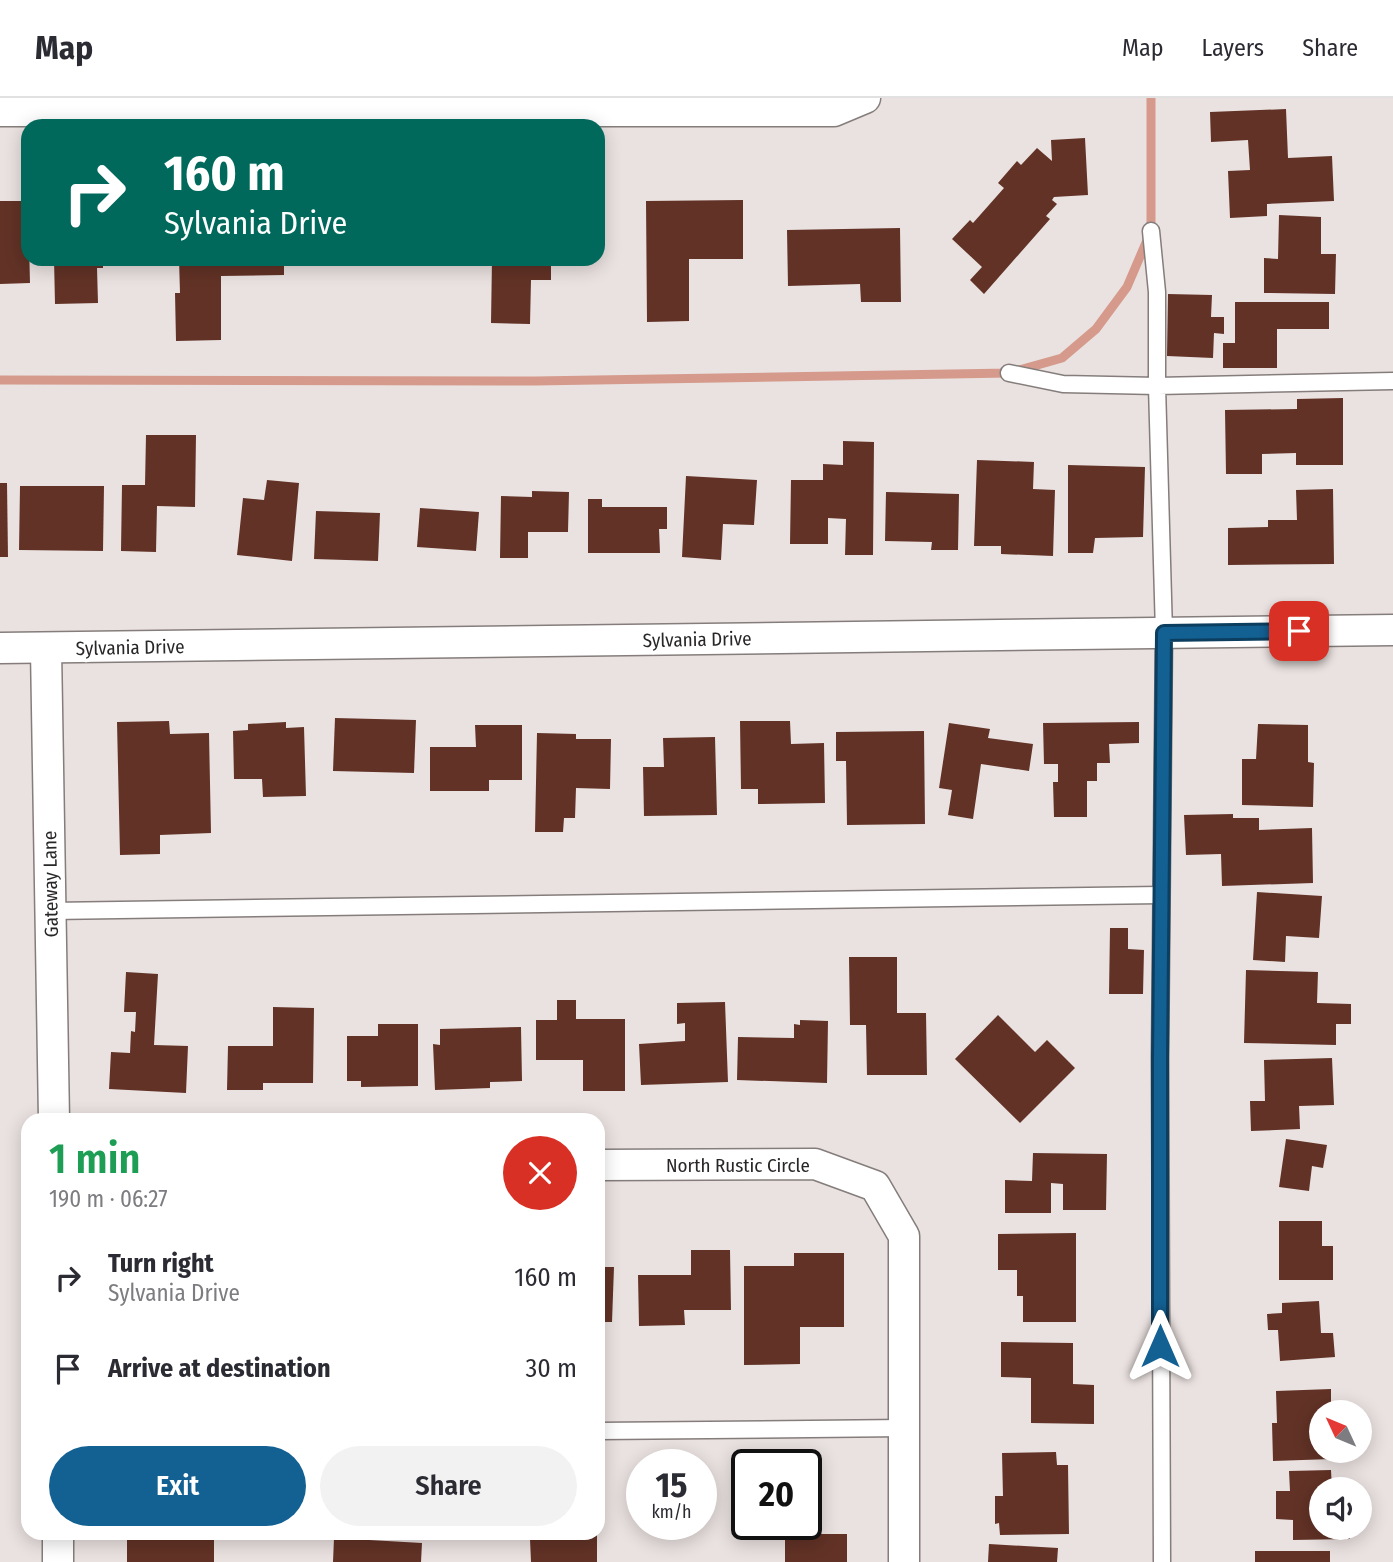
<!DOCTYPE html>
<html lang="en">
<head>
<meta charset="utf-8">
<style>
  body { margin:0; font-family:"Fira Sans Condensed",sans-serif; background:#f2f2f3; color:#2b2b33; height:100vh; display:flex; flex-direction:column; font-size:26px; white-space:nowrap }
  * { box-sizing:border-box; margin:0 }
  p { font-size:23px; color:#7c7c81 }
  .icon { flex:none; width:38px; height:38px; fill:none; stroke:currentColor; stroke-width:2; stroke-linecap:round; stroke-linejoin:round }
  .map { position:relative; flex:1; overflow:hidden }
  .drawer { position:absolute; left:21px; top:1015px; width:584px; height:427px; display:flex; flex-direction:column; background:#fff; border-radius:21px; box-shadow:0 4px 18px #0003 }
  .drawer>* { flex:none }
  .banner { position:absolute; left:21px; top:21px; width:584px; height:147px; border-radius:21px; box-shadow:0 4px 18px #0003; background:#00695c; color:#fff; overflow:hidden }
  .needle { width:46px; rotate:314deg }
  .buttons { position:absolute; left:1309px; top:1302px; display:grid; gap:14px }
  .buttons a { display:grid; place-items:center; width:63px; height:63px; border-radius:50%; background:#fff; box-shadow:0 4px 18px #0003; font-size:35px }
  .speed { position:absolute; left:626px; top:1351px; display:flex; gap:14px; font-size:35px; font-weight:700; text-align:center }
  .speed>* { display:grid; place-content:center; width:91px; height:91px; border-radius:50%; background:#fff; box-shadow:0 4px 18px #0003; line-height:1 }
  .speed small { font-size:18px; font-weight:400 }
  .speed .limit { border:4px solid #111; border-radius:10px; background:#fff; color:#111 }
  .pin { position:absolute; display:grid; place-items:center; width:60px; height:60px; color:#fff; margin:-30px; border-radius:14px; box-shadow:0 4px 10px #0006 }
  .me { position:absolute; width:77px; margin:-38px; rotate:0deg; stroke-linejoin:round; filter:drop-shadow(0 0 5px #0008) }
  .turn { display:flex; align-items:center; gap:24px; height:147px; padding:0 28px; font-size:32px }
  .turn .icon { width:91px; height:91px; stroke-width:2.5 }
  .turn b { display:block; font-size:49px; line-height:60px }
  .round { display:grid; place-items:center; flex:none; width:74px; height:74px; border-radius:37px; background:#f2f2f3 }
  .headline { display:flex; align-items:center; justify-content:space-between; height:119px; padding:0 28px }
  h1 { font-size:42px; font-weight:600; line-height:52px; color:#1e9e55 }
  .action { display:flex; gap:14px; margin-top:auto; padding:14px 28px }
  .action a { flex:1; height:80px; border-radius:42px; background:#136093; color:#fff; font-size:28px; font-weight:600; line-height:80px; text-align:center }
  .action a+a { background:#f2f2f3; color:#2b2b33 }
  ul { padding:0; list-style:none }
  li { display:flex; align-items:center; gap:21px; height:91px; padding:0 28px }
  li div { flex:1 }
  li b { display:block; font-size:26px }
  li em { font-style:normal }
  header { display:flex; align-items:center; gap:42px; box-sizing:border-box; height:98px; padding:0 35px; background:#fff; border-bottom:2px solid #e1e1e2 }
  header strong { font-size:33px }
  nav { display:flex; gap:38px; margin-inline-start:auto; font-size:24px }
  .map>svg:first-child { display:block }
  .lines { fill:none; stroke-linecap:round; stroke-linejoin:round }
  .stream { stroke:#d59a8c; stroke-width:9 }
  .building { fill:#623226 }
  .service-casing { stroke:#847d7b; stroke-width:19 }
  .minor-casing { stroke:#847d7b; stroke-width:33 }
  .service { stroke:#fff; stroke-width:16 }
  .minor { stroke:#fff; stroke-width:30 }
  .route-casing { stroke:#0c3e60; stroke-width:18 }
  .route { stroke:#136093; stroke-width:12 }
  .labels { text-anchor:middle; stroke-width:7; stroke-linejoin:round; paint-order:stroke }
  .street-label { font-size:19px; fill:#292626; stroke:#fff }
</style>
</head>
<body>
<header>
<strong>Map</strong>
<nav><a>Map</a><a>Layers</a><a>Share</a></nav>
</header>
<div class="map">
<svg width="1393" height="1464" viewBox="0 0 1393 1464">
  <rect width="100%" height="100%" fill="#eae2e0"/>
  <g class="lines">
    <path class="stream" d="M0,282L535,283L1009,275L1062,260L1096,231L1127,189L1151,133V0"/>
  </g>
  <g class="building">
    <path d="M1286,11L1288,60L1332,58L1334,103L1267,106V118L1230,120L1228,73L1250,72L1248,42L1211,44L1210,14Z"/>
    <path d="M1085,40L1088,97L1054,99L1052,102L1057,106L1046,118L1050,121L984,196L970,182L982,169L952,141L970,122L973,125L1004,90L998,85L1017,63L1021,67L1037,50L1052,63L1051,42Z"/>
    <path d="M743,102V161H689V223L647,224L646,103Z"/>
    <path d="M0,103H28L30,185L0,186Z"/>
    <path d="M1279,117L1321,119V156H1336L1335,196L1264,195V160L1278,161Z"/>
    <path d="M900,130L901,204H861L860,186L788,188L787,132Z"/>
    <path d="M54,161H103V170H97L98,205L55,206Z"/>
    <path d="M179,161H284V177L221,178V242L176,243L175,195H180Z"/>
    <path d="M364,161H408V167L364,163Z"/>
    <path d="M492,161H551V182H531L530,226L491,225Z"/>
    <path d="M1168,196L1212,197L1211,219H1224V236L1214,235L1213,260L1167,258Z"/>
    <path d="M1235,204H1329V231H1277V270H1223V245H1235Z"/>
    <path d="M1343,300V367H1296V355L1262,356V376H1226L1225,312L1297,311V301Z"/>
    <path d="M146,337H196L195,409L157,408L156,454L121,453L122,387H145Z"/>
    <path d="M843,343L874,344L873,457H845L846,421L828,420V446H790L791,382H823V366L843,367Z"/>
    <path d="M977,362L1034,364L1033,391L1055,392L1053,458L1001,456V448H974Z"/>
    <path d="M1068,367L1145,369L1143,439L1095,440L1093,455H1068Z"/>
    <path d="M686,378L757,382L754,427L723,426L721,462L682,459Z"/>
    <path d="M267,382L299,385L292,463L237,457L243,400L264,402Z"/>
    <path d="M0,385H7L8,459H0Z"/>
    <path d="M20,388H104L103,453L19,452Z"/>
    <path d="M1333,391L1334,466L1228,467V430L1268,429V422H1297L1296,392Z"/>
    <path d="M532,393L569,394L568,434H528V460H500L501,398L532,399Z"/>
    <path d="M886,394L959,396L958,452H931L932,444L885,443Z"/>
    <path d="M588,401H602V409H667V431H659L660,455H588Z"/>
    <path d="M420,410L479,414L476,453L417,449Z"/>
    <path d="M316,413L380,415L378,463L314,461Z"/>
    <path d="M335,620L416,622L414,675L333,673Z"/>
    <path d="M169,623L170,636L209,635L211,735L160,737V756L120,757L117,624Z"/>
    <path d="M740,623H790L791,646L824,645L825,705L758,706V691H741Z"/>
    <path d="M286,624V630L304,629L306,698L263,699L262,681H234L233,633L248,632V626Z"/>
    <path d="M1139,624V645L1109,646L1110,665H1097V683H1087V719H1054L1053,684H1058V666H1044L1043,625Z"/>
    <path d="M949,625L990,631L988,640L1033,646L1029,673L981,666L973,721L948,717L952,692L939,690Z"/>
    <path d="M1258,626L1308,627V664L1314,665L1313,709L1242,707V661H1256Z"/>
    <path d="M475,627H522V682H489V693H430V649H476Z"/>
    <path d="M924,633L925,726L847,727L846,663H836V634Z"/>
    <path d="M537,635L576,636V641H611L610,691L576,690L575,720H564L563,734H535Z"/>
    <path d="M715,639L717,717L644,718L643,669H664L663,640Z"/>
    <path d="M1233,716V720H1259V732L1312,730L1313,785L1222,788L1221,756L1186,757L1184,717Z"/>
    <path d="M1257,794L1322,798L1319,840L1286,838L1285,864L1253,862Z"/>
    <path d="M1110,830H1128V851L1144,852L1143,896H1109Z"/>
    <path d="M849,859H897V915H926L927,977H867L866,927H850Z"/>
    <path d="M1246,872L1318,874L1317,905L1351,906V926H1336V947L1244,945Z"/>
    <path d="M126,874L158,876L154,947L188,948L186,995L109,991L111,954L130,955L131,933L135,934L136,914H124Z"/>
    <path d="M557,902H576V921H625V993H583V962H536V922H557Z"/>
    <path d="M725,904L728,984L641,987L639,946L685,943V925L677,926V905Z"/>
    <path d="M273,909L314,910L313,985H263V992H227L228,948H273Z"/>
    <path d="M998,917L1035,954L1047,942L1075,970L1020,1025L955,961Z"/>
    <path d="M800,922L828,923L827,985L737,982L738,939L794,940V926L800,927Z"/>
    <path d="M378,926H418V988L361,989V983H347V938H378Z"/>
    <path d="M521,929L522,983L490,984V990L435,992L433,946L440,947V931Z"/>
    <path d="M1332,960L1334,1007L1299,1008L1300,1031L1251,1033L1250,1003H1265L1264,962Z"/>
    <path d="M1286,1041L1327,1047L1323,1070L1312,1068L1309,1093L1279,1089Z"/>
    <path d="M1033,1055L1107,1056L1106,1112H1063V1086L1051,1085V1115H1005V1082L1032,1083Z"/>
    <path d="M1279,1123H1322V1148H1333V1182H1279Z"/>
    <path d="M1076,1135V1224H1023V1198H1017V1172H998V1136Z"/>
    <path d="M691,1152H730L731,1212H684L685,1227L639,1228L638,1177H691Z"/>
    <path d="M794,1155H844V1229H800V1266L744,1267V1168H794Z"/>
    <path d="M598,1169H614L612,1224H598Z"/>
    <path d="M1319,1203L1321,1235H1333L1335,1259L1280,1263L1278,1232H1268L1267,1216L1282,1215V1205Z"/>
    <path d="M1001,1244L1073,1245V1286L1094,1287V1326L1031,1325V1280L1001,1279Z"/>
    <path d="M1331,1291V1314H1321V1353H1332V1361L1273,1363L1272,1325H1277L1276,1293Z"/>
    <path d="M1056,1354L1057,1367H1068L1069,1436L1000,1437L999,1425L995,1426V1398H1003L1002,1355Z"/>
    <path d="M1331,1372L1332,1391H1321V1430H1350V1441L1293,1442V1422L1276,1421V1393H1290L1289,1373Z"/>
    <path d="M127,1435H166V1442L214,1441V1464H127Z"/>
    <path d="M542,1435H597V1464H531L530,1441L542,1440Z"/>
    <rect x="785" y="1436" width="62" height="28"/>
    <path d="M334,1440L422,1445L421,1464H333Z"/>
    <path d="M989,1446L1058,1450L1057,1464H988Z"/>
    <rect x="1255" y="1453" width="75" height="11"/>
  </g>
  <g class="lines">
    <defs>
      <g id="service">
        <path d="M1009,275L1063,286L1157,288V194L1151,133"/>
        <path d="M51,813L1161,797"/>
        <path d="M598,1333L905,1330"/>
        <path d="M1162,1464L1160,960L1164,535L1157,288L1393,283"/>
      </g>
      <g id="minor">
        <path d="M0,13H834L865,0"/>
        <path d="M0,550L1393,532"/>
        <path d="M46,551L54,1022"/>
        <path d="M598,1067L815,1066L875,1088L904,1138V1464"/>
        <path d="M58,1435V1464"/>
      </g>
    </defs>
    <use href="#service" class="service-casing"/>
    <use href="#minor" class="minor-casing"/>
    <use href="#service" class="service"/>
    <use href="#minor" class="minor"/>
  </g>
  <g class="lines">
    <defs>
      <path id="route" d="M1160,1248V960L1164,535L1299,533"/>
    </defs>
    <use href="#route" class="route-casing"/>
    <use href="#route" class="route"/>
  </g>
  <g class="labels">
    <g class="street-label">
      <text transform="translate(697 541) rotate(-1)" y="7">Sylvania Drive</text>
      <text transform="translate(130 549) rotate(-1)" y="7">Sylvania Drive</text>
      <text transform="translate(50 786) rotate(-91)" y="7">Gateway Lane</text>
      <text x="738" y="1074">North Rustic Circle</text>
    </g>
  </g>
</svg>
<div class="buttons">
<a><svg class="needle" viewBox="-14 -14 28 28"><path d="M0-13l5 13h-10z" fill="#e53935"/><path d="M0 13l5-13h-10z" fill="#7c7c81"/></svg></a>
<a><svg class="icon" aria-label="sound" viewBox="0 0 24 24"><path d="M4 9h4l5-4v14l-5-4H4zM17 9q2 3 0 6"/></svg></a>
</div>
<div class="speed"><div>15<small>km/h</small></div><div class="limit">20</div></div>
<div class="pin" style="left:1299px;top:533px;background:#d93025"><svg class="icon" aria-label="arrive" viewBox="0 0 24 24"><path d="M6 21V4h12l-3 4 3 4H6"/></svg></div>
<svg class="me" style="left:1160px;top:1248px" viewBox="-20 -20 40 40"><path d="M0-17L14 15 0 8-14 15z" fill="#136093" stroke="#fff" stroke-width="4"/></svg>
<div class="banner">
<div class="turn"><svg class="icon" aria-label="right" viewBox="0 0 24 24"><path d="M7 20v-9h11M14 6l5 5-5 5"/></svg><div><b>160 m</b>Sylvania Drive</div></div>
</div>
<section class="drawer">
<div class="headline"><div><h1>1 min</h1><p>190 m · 06:27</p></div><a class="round" style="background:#d93025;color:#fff"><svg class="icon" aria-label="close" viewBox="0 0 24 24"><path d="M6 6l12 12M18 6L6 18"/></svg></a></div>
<ul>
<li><svg class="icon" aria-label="right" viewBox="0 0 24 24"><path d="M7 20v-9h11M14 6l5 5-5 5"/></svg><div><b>Turn right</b><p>Sylvania Drive</p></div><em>160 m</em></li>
<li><svg class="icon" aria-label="arrive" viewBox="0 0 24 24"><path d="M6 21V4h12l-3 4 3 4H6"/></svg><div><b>Arrive at destination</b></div><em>30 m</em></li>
</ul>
<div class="action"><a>Exit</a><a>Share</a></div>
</section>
</div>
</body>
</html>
